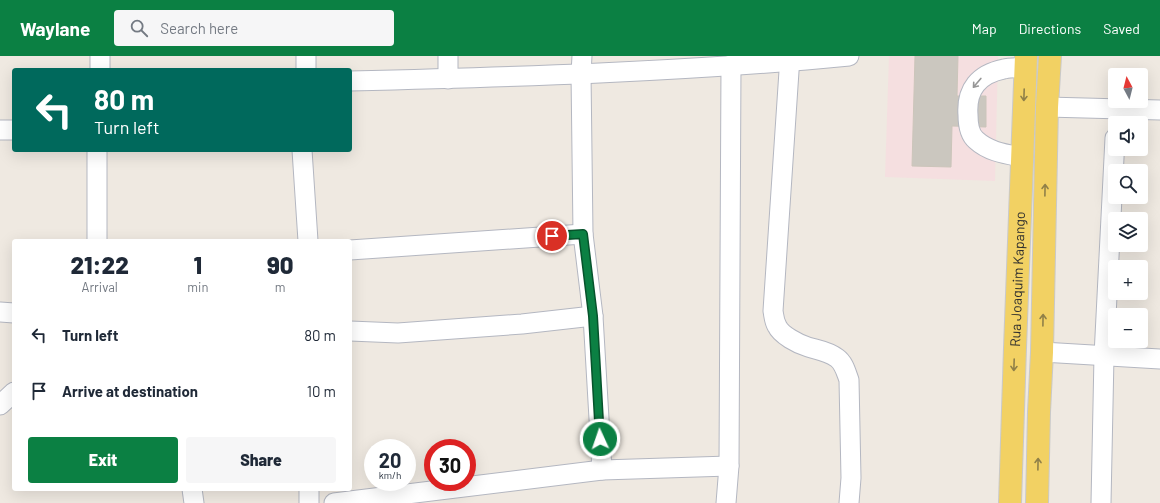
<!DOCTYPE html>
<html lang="en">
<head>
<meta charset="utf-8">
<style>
  body { margin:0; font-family:Barlow,sans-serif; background:#f6f6f7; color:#1f2937; height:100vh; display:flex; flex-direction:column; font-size:15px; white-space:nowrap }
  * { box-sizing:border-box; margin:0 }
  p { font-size:13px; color:#747a83 }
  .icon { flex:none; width:22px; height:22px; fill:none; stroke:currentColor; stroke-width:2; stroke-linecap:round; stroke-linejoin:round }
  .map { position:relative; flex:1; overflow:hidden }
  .details { position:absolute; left:12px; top:183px; width:340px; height:252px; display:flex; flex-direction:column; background:#fff; border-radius:4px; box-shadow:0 4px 16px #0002 }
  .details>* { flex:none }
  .guide { position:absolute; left:12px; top:12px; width:340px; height:84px; border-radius:4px; box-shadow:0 4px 16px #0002; background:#00695c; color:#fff; overflow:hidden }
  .needle { width:26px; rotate:353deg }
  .fabs { position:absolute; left:1108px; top:12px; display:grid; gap:8px }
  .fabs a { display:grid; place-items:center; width:40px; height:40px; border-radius:4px; background:#fff; box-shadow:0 4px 16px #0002; font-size:20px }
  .speed { position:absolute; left:364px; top:383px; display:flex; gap:8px; font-size:20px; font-weight:700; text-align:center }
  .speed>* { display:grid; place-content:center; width:52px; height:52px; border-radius:50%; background:#fff; box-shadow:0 4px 16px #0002; line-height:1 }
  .speed small { font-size:10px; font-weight:400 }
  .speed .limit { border:6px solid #d22; background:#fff; color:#111 }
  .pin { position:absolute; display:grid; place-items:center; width:34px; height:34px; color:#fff; margin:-17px; border:2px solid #fff; border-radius:50%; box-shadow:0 1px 4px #0007 }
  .me { position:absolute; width:44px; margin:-22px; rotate:357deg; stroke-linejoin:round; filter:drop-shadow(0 0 3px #0008) }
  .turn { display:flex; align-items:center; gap:14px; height:84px; padding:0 16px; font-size:18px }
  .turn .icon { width:52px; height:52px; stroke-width:2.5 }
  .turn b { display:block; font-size:28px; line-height:34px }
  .eta { display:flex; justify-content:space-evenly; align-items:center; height:68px; text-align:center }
  .eta b { font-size:24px; font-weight:800; line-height:28px }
  .action { display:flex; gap:8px; margin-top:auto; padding:8px 16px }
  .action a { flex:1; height:46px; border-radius:4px; background:#0b8043; color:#fff; font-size:16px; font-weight:800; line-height:46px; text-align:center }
  .action a+a { background:#f6f6f7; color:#1f2937 }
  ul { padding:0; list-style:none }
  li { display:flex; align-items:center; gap:12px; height:56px; padding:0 16px }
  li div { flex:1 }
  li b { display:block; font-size:15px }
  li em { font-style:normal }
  header { display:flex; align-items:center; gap:24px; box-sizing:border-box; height:56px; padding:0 20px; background:#0b8043; color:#fff }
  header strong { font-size:19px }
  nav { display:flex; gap:22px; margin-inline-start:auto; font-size:14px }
  .search { width:280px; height:36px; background:#f6f6f7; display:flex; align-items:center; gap:10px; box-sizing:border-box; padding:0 14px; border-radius:4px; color:#747a83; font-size:15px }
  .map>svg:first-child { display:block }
  .medical { fill:#f5dfe0 }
  .building { fill:#cbc7bf; stroke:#cbc5ba }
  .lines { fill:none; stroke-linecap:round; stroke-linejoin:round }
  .minor-casing { stroke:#b4b7c1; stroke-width:21 }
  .major-casing { stroke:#c9c9c9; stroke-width:24 }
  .minor { stroke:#fff; stroke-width:19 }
  .major { stroke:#f2d163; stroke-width:22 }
  .oneway { stroke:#969696 }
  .oneway2 { stroke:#908048 }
  .route-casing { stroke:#07532c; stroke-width:10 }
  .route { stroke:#0b8043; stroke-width:7 }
  .labels { text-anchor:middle; stroke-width:4; stroke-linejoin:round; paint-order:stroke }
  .street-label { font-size:14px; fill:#2e2e2e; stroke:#fff }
</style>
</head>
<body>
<header>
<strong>Waylane</strong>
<div class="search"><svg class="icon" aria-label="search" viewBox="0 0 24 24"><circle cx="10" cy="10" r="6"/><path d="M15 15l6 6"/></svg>Search here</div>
<nav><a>Map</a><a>Directions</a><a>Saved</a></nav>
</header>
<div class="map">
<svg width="1160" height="447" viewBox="0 0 1160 447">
  <rect width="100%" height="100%" fill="#efe9e1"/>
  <path class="medical" d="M889,0H998L995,125L885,121Z"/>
  <path class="building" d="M915,0H958L957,40H986V71L952,70L951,111L912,110Z"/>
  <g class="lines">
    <defs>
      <g id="minor">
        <path d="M306,0V14"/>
        <path d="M582,0L581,17L583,178L593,260L602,414"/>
        <path d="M790,0L773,255C774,260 774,265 777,270C781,279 798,288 808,291C818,294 828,295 837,302C844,307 846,316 849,324L851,422L849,447"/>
        <path d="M100,14V0"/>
        <path d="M448,23V0"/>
        <path d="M350,25C516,21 683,16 849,0"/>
        <path d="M1047,51L1160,54"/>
        <path d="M0,74H14"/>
        <path d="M302,94L308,185"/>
        <path d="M1022,101C1006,98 989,96 976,84C969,78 968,68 968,59C966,33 979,18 1004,13C1011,11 1018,12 1026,12"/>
        <path d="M97,185V94"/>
        <path d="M350,194L583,178"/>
        <path d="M0,256L14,257"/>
        <path d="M350,275L398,277L522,268L593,260"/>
        <path d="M1042,296L1160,303"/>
        <path d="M0,349L14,336"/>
        <path d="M192,433L194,447"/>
        <path d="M309,433V447"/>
        <path d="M334,447L602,414L729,410"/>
        <path d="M726,447L729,410L731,9"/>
        <path d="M1101,447L1104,300L1115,82"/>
      </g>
      <g id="major">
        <path id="s1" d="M1010,447L1015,292L1026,0"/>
        <path d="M1037,447L1039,356L1042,296L1047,51L1050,0"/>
      </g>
    </defs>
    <use href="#minor" class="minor-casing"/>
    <use href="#major" class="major-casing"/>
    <use href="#minor" class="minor"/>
    <use href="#major" class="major"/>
  </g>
  <defs><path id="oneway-shaft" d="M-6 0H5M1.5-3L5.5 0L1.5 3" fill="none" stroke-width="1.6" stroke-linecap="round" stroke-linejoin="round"/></defs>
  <use class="oneway" href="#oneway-shaft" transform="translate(977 27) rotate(130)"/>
  <g class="oneway2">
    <use href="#oneway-shaft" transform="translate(1024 39) rotate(92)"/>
    <use href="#oneway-shaft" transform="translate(1045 134) rotate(-89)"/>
    <use href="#oneway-shaft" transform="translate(1043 264) rotate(-89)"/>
    <use href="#oneway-shaft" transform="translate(1014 309) rotate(92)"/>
    <use href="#oneway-shaft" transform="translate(1038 408) rotate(-89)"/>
  </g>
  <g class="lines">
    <defs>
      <path id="route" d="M552,180L583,178L593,260L600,383"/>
    </defs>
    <use href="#route" class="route-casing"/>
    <use href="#route" class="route"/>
  </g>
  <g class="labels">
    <g class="street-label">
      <text dy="5" stroke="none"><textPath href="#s1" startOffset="224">Rua Joaquim Kapango</textPath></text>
    </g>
  </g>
</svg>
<div class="fabs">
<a><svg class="needle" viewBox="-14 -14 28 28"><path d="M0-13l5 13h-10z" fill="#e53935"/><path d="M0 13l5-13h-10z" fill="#747a83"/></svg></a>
<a><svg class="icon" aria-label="sound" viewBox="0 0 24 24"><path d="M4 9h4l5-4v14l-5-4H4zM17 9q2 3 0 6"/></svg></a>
<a><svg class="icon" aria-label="search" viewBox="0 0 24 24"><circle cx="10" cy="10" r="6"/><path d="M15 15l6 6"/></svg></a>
<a><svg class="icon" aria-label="layers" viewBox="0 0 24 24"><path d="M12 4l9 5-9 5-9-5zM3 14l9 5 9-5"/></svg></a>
<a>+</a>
<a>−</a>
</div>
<div class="speed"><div>20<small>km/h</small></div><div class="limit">30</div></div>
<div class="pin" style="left:552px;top:180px;background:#d93025"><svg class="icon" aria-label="arrive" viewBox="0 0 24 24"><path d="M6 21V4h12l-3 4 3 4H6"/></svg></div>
<svg class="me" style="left:600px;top:383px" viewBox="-20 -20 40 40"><circle r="17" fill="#0b8043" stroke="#fff" stroke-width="3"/><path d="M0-11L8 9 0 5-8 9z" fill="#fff"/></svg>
<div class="guide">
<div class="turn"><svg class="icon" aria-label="left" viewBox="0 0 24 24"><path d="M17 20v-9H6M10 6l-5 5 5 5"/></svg><div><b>80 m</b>Turn left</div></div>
</div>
<section class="details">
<div class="eta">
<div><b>21:22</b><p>Arrival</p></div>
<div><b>1</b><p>min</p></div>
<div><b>90</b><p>m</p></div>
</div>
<ul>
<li><svg class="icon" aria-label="left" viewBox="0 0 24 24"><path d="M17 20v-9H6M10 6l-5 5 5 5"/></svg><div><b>Turn left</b></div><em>80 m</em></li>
<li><svg class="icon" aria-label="arrive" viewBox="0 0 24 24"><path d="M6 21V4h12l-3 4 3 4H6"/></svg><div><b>Arrive at destination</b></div><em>10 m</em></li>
</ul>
<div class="action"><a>Exit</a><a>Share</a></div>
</section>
</div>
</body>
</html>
